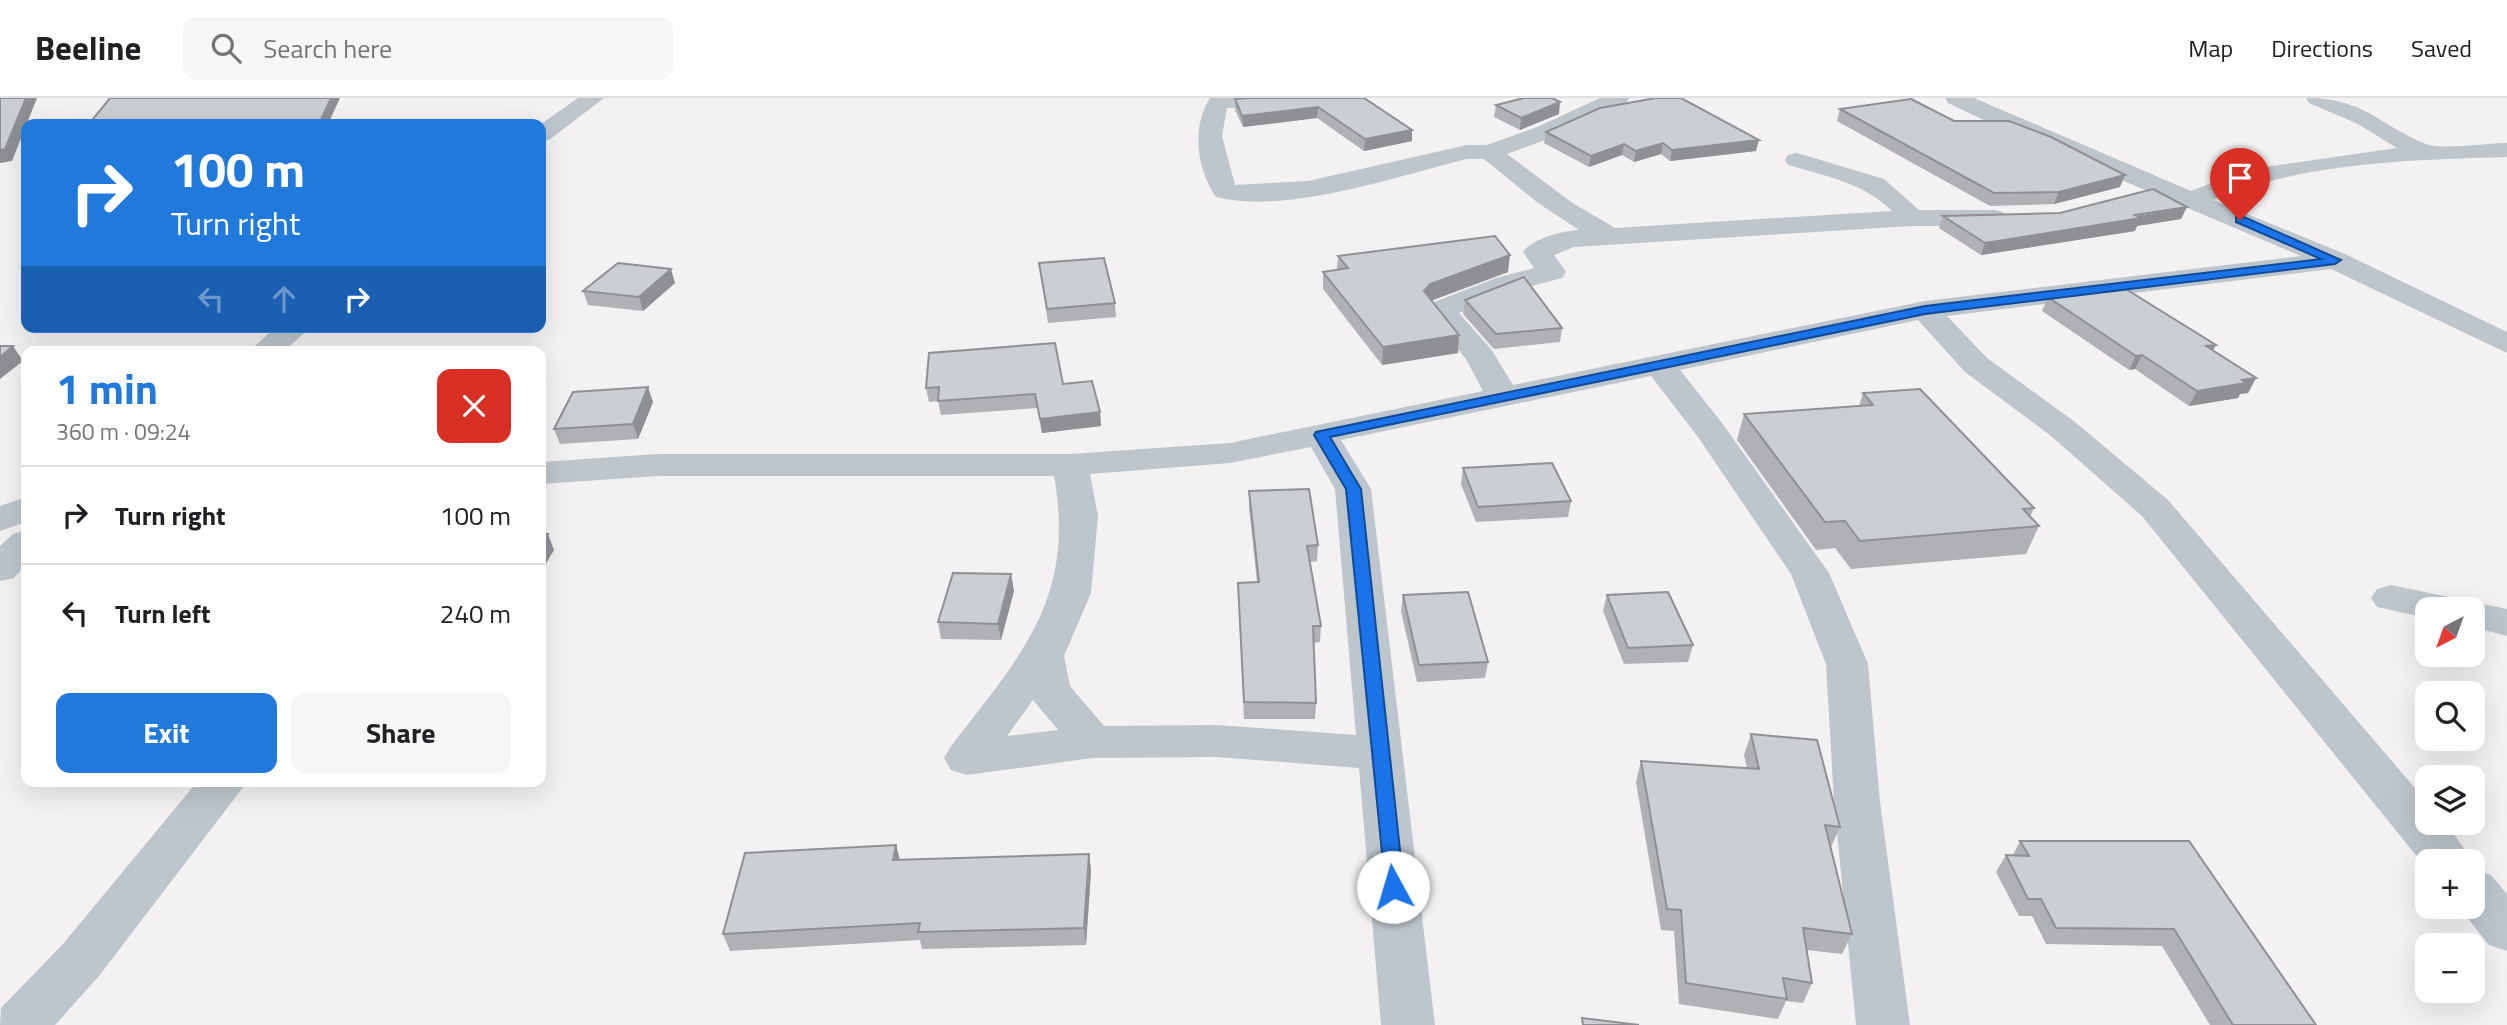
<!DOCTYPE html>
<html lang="en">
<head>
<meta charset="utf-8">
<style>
  body { margin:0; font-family:"Titillium Web",sans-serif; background:#f6f6f6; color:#202124; height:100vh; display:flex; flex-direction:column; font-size:26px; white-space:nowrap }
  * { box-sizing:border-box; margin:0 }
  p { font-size:23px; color:#757577 }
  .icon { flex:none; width:38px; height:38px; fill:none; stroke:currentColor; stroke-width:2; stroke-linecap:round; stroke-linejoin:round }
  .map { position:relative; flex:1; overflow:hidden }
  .side { position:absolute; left:21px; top:248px; width:525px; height:441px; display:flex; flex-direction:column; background:#fff; border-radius:14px; box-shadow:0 7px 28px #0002 }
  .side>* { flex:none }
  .guide { position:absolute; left:21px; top:21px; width:525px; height:214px; border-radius:14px; box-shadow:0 7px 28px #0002; background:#2279dc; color:#fff; overflow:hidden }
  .needle { width:46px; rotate:221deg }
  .buttons { position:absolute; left:2415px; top:499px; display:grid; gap:14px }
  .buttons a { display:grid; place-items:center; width:70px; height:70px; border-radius:14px; background:#fff; box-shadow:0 7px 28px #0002; font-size:35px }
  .pin { position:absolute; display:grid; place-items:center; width:60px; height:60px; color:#fff; margin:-72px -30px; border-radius:50% 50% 50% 0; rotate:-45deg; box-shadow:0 0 7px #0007 }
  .pin .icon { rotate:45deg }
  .me { position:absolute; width:77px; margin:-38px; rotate:354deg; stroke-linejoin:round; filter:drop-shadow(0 0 5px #0008) }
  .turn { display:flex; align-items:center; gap:24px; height:147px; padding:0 35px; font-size:32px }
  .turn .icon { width:91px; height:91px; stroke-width:2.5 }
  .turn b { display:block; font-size:49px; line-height:60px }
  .lanes { display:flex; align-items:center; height:66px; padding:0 35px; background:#0003; justify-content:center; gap:35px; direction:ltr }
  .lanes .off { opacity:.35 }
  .round { display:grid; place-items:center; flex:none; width:74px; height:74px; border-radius:14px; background:#f6f6f6 }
  .head { display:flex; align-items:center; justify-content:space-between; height:119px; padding:0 35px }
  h1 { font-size:42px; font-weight:700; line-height:52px; color:#2279dc }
  .action { display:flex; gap:14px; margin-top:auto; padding:14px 35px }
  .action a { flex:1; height:80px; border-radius:14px; background:#2279dc; color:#fff; font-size:28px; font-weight:700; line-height:80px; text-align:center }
  .action a+a { background:#f6f6f6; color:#202124 }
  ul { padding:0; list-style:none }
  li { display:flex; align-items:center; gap:21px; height:98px; padding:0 35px; border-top:2px solid #e0e0e0 }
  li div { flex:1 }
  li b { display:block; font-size:26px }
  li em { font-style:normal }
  header { display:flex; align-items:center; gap:42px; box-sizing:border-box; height:98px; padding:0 35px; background:#fff; border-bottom:2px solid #e0e0e0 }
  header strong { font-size:33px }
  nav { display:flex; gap:38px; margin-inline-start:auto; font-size:24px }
  .search { width:490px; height:63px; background:#f6f6f6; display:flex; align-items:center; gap:18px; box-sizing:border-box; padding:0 24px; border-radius:14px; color:#757577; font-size:26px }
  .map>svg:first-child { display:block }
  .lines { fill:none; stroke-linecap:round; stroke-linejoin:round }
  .minor { fill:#bdc6cd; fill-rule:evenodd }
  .wall { fill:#afb1b5 }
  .shaded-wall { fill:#8e9094 }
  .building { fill:#cbced3; stroke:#8e9094; stroke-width:2 }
  .route { fill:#1a73e8; stroke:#114b97; stroke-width:2 }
</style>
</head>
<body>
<header>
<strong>Beeline</strong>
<div class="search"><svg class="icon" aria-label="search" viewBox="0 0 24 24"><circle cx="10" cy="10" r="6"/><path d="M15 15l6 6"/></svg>Search here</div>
<nav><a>Map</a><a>Directions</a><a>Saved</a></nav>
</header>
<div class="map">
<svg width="2507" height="927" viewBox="0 0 2507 927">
  <rect width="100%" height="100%" fill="#f3f1f1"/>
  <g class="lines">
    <g class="minor">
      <path d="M578,0H604L549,42L541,44V26Z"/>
      <path d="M1210,0H1293L1282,7L1227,10L1222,38L1235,87L1308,83L1467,47H1487L1537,29L1600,0H1629L1626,5L1553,39L1507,56L1571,104L1615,130L1892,113C1864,85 1826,78 1788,67L1785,62L1788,57L1797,55L1884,81L1919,112H1994L2003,114L2007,120L2003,126L1994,128H1912L1574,149L1554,157L1566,174L1562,180L1516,192L1459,215L1491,251L1513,287L1925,203L2301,158L2020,39L1948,5L1945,0H1974L2191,93L2244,72L2397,50L2358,26L2309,5L2306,0C2365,0 2377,26 2426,46C2441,52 2488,45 2507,45V59C2410,62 2304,64 2213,102L2345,156L2507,234V255L2331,171L1947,218L1987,260L2075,324L2168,402L2427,704V724H2445L2473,763V764L2427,763V771L2142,418L2051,338L1965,274L1918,222L1680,272L1722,325L1829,475L1868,566L1880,704L1910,927H1856L1834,704L1826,566L1791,476L1698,339L1651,278L1341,342L1371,391L1435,927H1381L1359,670L1217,659L1093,660L967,677L951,672L944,660L951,648C1021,557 1076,501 1054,378H658L541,386V364L658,356H1070L1230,345L1483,293L1466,261L1425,212L1429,206L1496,180L1534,170L1523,154C1533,140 1562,133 1579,132L1538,105L1484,61H1467C1397,78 1286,117 1216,99C1197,72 1191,29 1210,0ZM1311,349L1335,391L1356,637L1217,627L1104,628L1070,588L1064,558L1091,495L1098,418L1090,376L1230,365ZM1033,602L1058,632L1007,638Z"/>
      <path d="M276,229H311L283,254H248Z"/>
      <path d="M26,399V424L0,433V408Z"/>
      <path d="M26,432V466L14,480L0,483V448L13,436Z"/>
      <path d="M2391,487L2507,511V538L2473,529V511H2427V520L2377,509L2371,500L2377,491Z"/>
      <path d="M197,684H247L99,878L55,927H0L1,910L63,846Z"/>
      <path d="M2473,771L2491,777L2507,796V853L2489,847L2458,808H2473Z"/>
    </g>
  </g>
  <g class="wall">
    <path d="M1364,0L1412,32V43L1364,53L1317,20L1243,29L1235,12V1Z"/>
    <path d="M1496,7L1559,16L1520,32L1494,19Z"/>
    <path d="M1840,11L1954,23L2120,89L2054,106L1990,108L1837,23Z"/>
    <path d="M1546,34L1756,53L1670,63L1661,56L1634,64L1622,57L1589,69L1544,45Z"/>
    <path d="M1943,118L2181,121L2137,128L2135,133L1981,157L1939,130Z"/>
    <path d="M1338,158L1508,174L1432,202L1458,255L1382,267L1323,191V174L1337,172Z"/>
    <path d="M1039,165L1115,205L1116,219L1048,225Z"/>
    <path d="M675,185L643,213L588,207L583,193Z"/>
    <path d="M2048,199L2216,247L2213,252L2256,280L2248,295L2240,296L2238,300L2189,308L2135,271L2129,272L2042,213Z"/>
    <path d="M1465,202L1562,230L1560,244L1494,251L1463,216Z"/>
    <path d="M929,255L1063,286L1100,314L1101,328L1042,335L1037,310L941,317L938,303L929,304L926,290Z"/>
    <path d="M1863,295L2034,410L2030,419L2039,428L2026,456L1851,471L1835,450L1816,452L1737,342L1744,316L1859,308Z"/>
    <path d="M653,304L638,341L560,346L554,331Z"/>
    <path d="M1463,370L1571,403L1568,419L1476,424L1461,386Z"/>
    <path d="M1249,393L1318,447L1317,463L1310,464L1321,528L1320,544L1313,545L1316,605L1315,621H1244L1238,485L1257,484L1249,409Z"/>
    <path d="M1011,476L1014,493L1001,542L941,541L938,524Z"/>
    <path d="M1403,497L1488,564L1485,580L1417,584L1401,513Z"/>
    <path d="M1607,497L1693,547L1688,564L1624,566L1603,513Z"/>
    <path d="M1751,636L1840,729L1831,749L1852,836L1842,856L1807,852L1812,885L1803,905L1786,903L1778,921L1679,906L1674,833L1661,832L1636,684L1641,663L1747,670L1744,657Z"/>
    <path d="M2020,743H2189L2316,927H2210L2162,848L2046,846L2032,818H2019L1996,774L2006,757H2013Z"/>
    <path d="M896,747L900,762L1089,756L1091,773L1086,847L922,851L920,842L730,853L723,836Z"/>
  </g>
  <g class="shaded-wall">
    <path d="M26,0H37L12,63L0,65V52Z"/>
    <path d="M331,0H340L328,26H319Z"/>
    <path d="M1560,4L1559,16L1520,32L1521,20Z"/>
    <path d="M1318,9L1317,20L1243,29L1242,18Z"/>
    <path d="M1412,32V43L1364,53L1365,41Z"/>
    <path d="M1759,42L1756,53L1670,63L1672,52Z"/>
    <path d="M1663,45L1661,56L1634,64L1636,53Z"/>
    <path d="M1624,46L1622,57L1589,69L1591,58Z"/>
    <path d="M2125,77L2120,89L2054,106L2059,94Z"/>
    <path d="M2187,109L2181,121L2137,128L2135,133L1981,157L1985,145Z"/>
    <path d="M1510,157L1508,174L1428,204L1424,193L1430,186Z"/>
    <path d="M671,171L675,185L643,213L639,199Z"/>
    <path d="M1459,237L1458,255L1382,267L1383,249Z"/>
    <path d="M2216,247L2208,261L2206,248Z"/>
    <path d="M13,248L23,263L0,281V259Z"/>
    <path d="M2142,257L2135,271L2129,272L2136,258Z"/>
    <path d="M2256,280L2248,295L2240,296L2238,300L2189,308L2197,293Z"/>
    <path d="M648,289L653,304L638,341L633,326Z"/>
    <path d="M1100,314L1101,328L1042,335L1040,321Z"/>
    <path d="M548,436L554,452L541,474V448Z"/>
    <path d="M1011,476L1014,493L1001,542L998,526Z"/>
    <path d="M896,747L900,764L893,762Z"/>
    <path d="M1089,756L1091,773L1086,847L1084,830Z"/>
  </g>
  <g class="building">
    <path d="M0,0H26L5,51L0,52Z"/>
    <path d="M110,0H331L319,26H89Z"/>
    <path d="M1250,0H1364L1412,32L1365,41L1318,9L1242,18L1235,1Z"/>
    <path d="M1524,0H1552L1560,4L1521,20L1496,7Z"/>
    <path d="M1656,0H1681L1759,42L1672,52L1663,45L1636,53L1624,46L1591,58L1546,34L1600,10Z"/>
    <path d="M1911,1L1954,23H2009L2051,39L2125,77L2059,94L1994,95L1840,11Z"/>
    <path d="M2153,91L2187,109L2135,117L2141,120L1985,145L1943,118L2060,115Z"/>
    <path d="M1495,138L1510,157L1430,186L1424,193L1459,237L1383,249L1323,174L1348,170L1338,158Z"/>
    <path d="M1104,160L1115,205L1047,211L1039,165Z"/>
    <path d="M618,165L671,171L639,199L583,193Z"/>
    <path d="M1524,179L1562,230L1496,236L1465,202Z"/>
    <path d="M2121,188L2216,247L2206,248L2256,280L2242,282L2246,285L2197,293L2142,257L2136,258L2048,199Z"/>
    <path d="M1055,245L1063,286L1092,283L1100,314L1040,321L1035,296L938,303L939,289L926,290L929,255Z"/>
    <path d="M0,248H13L0,259Z"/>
    <path d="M648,289L633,326L554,331L573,294Z"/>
    <path d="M1920,291L2034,410L2023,411L2039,428L1860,443L1845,423L1825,424L1744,316L1873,307L1863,295Z"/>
    <path d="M1552,365L1571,403L1478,409L1463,370Z"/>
    <path d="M1309,391L1318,447L1307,448L1321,528H1313L1316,605L1244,604L1238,485L1259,484L1249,393Z"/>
    <path d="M541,436H548L541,448Z"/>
    <path d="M953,475L1011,476L998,526L938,524Z"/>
    <path d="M1468,494L1488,564L1419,567L1403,497Z"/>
    <path d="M1668,494L1693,547L1628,550L1607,497Z"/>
    <path d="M1751,636L1817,642L1840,729L1825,727L1852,836L1803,830L1812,885L1783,880L1787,901L1686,885L1681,812L1667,811L1641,663L1759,671Z"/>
    <path d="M2020,743H2189L2316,927H2233L2174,831L2056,830L2041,801H2028L2006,757L2029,758Z"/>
    <path d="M896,747L893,762L1089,756L1084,830L918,834L920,825L723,836L745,755Z"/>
    <path d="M1582,920L1639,927H1583Z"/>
  </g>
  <path class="route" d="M2236,119H2244L2341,162L2335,166L1925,216L1330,339L1361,391L1404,789L1401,795L1393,798L1386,795L1346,391L1314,337L1316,334L1925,208L2321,161L2236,124Z"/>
</svg>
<div class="buttons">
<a><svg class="needle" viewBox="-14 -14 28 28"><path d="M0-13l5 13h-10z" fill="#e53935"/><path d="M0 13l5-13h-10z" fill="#757577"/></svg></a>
<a><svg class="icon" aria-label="search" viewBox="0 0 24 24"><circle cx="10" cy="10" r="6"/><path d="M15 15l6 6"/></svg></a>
<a><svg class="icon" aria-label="layers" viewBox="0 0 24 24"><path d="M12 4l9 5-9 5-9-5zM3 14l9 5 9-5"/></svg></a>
<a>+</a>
<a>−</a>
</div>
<div class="pin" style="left:2240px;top:122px;background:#d93025"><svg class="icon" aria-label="arrive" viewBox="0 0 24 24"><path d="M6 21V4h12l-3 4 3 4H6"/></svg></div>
<svg class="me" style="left:1393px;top:789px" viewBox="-20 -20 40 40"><circle r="19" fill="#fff"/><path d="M0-13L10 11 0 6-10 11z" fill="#1a73e8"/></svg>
<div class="guide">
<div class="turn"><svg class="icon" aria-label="right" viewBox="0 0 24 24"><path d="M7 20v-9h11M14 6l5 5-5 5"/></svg><div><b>100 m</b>Turn right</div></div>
<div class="lanes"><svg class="icon off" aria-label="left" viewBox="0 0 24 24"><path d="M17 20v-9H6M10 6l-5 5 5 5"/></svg><svg class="icon off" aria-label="ahead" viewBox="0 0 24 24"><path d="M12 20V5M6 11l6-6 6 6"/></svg><svg class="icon" aria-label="right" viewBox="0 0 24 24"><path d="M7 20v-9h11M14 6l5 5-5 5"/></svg></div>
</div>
<section class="side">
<div class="head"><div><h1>1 min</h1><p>360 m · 09:24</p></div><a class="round" style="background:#d93025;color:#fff"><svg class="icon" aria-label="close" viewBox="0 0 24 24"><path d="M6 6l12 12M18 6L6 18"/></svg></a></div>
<ul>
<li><svg class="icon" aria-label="right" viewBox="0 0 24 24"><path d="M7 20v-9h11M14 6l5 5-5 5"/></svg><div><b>Turn right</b></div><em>100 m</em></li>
<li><svg class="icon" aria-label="left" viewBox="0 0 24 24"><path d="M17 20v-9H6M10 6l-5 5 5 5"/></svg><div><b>Turn left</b></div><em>240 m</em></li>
</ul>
<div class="action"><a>Exit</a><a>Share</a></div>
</section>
</div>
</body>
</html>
